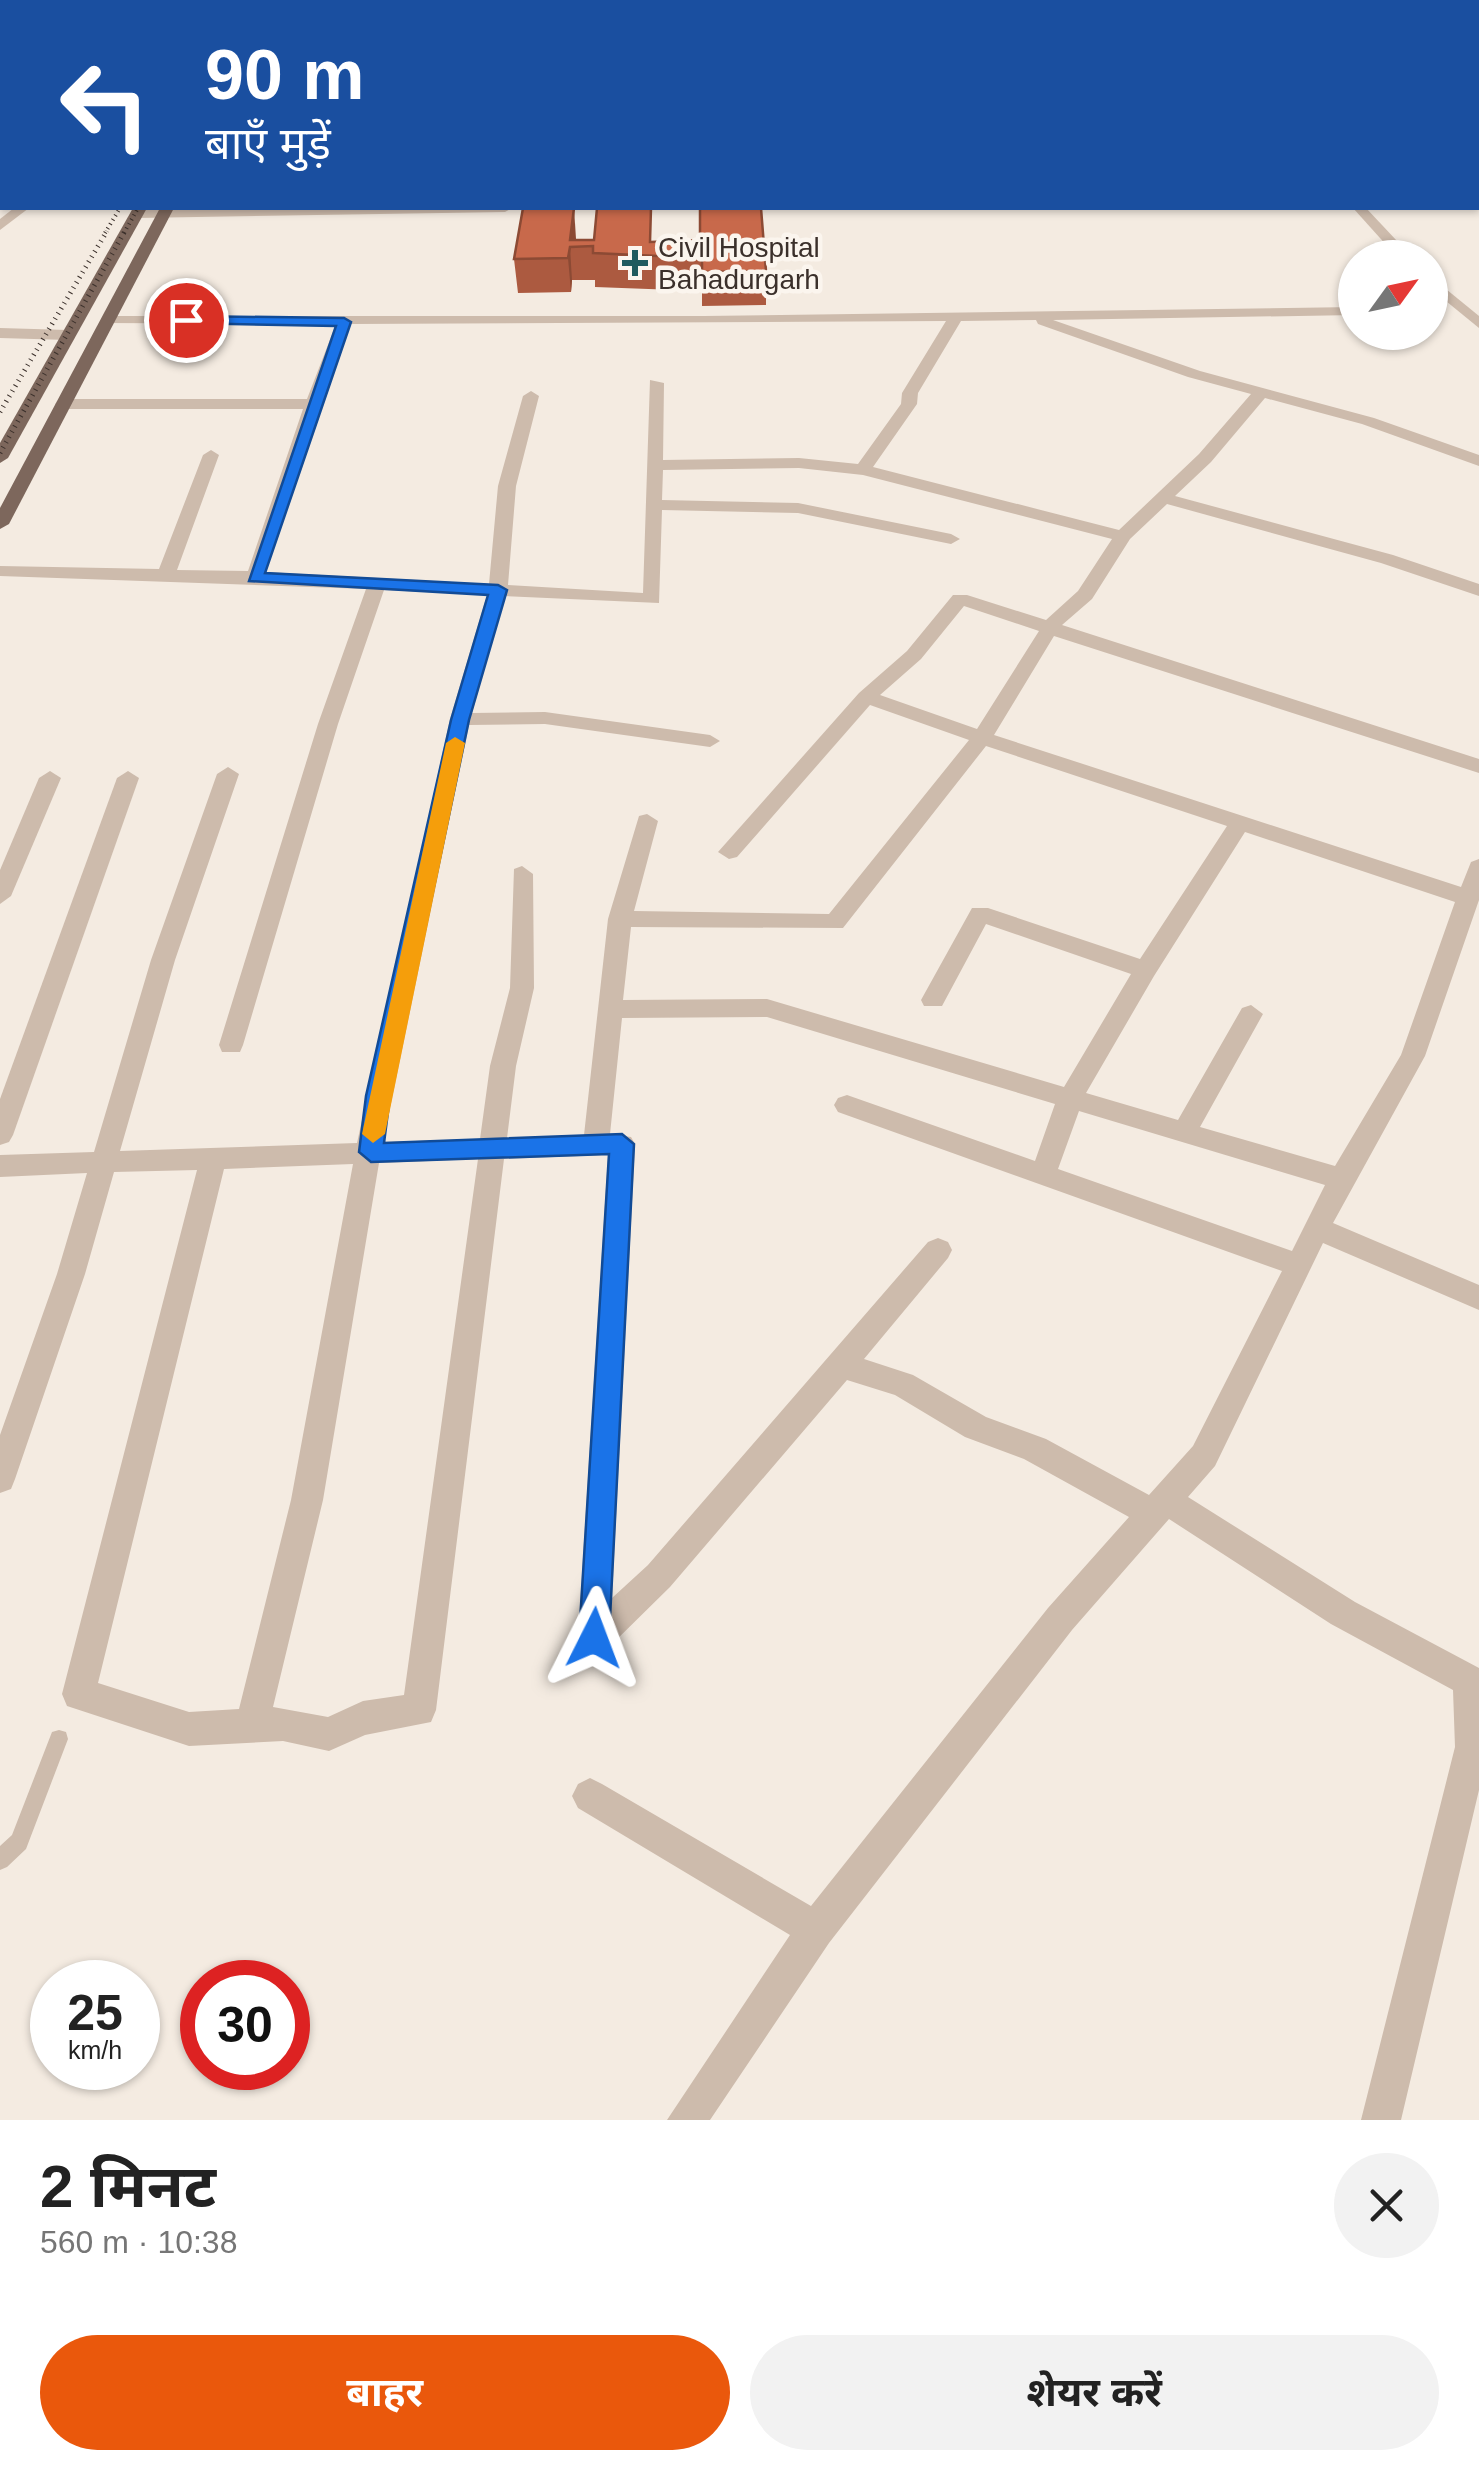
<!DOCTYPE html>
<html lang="hi">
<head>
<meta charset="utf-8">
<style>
  body { margin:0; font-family:Helvetica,"Noto Sans Devanagari",sans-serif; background:#f2f2f2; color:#222; height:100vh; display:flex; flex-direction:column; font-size:38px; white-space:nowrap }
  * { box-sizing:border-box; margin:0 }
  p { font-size:32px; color:#767676 }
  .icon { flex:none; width:55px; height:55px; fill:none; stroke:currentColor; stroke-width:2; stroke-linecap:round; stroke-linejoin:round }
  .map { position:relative; height:2120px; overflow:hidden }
  .drawer { display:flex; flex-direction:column; background:#fff; flex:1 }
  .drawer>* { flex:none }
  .hud { position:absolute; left:0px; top:0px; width:1480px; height:210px; box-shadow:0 2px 8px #0004; background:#1a4fa0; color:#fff; overflow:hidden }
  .needle { width:65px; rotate:57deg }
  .controls { position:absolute; left:1338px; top:240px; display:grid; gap:20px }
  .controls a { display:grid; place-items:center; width:110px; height:110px; border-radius:50%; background:#fff; box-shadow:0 2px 8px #0004; font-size:50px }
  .speed { position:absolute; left:30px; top:1960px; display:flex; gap:20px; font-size:50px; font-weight:700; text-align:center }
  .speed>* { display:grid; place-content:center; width:130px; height:130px; border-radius:50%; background:#fff; box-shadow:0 2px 8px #0004; line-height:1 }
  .speed small { font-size:25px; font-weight:400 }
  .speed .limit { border:15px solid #d22; background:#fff; color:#111 }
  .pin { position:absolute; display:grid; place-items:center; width:85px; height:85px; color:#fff; margin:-42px; border:5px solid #fff; border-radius:50%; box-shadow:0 2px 10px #0007 }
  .me { position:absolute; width:110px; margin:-55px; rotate:3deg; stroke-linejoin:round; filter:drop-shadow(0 0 8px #0008) }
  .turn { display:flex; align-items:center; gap:35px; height:210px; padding:0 40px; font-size:45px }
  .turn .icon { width:130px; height:130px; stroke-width:2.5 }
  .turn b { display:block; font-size:70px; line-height:85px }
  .round { display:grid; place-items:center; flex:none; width:105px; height:105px; border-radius:52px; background:#f2f2f2 }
  .summary { display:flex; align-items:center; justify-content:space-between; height:170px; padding:0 40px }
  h1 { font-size:60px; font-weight:700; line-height:75px }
  .primary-button { display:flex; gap:20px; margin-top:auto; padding:20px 40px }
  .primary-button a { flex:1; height:115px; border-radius:60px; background:#ea580c; color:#fff; font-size:40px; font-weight:700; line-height:115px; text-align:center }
  .primary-button a+a { background:#f2f2f2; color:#222 }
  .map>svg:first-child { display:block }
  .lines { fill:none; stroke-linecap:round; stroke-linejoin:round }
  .canal { stroke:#7fb0b2; stroke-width:38 }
  .lane { fill:#cdbbac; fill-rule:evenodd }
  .street { fill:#cdbbac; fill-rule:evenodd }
  .secondary { fill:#a18a7d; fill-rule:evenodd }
  .primary { fill:#7d675c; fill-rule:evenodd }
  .rail-far1 { stroke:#3b302b; stroke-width:4; stroke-dasharray:1 4; stroke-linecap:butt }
  .rail { stroke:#3b302b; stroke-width:5; stroke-dasharray:1 5; stroke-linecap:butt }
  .wall { fill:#ac5a40 }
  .shaded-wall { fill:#8c4a34 }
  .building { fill:#c8694b; stroke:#8c4a34; stroke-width:2.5 }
  .route { fill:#1a73e8; stroke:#114b97; stroke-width:2.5 }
  .slow { fill:#f59e0b }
  .poi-dot { fill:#1f5a5e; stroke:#fbf5ee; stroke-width:4 }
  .labels { text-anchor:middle; stroke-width:9; stroke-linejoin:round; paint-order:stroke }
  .far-poi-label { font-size:28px; fill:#3b302b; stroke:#fbf5ee; text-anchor:start }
</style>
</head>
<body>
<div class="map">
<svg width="1479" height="2120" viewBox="0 0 1479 2120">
  <rect width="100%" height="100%" fill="#f4ebe1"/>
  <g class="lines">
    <path class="canal" d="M46,2L48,0"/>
    <path class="lane" d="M59,1730L66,1732L68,1739L26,1849L7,1867L0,1870V1846L12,1835L52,1732Z"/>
    <g class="street">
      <rect x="638" y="0" width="10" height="2"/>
      <path d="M1203,0H1214L1215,2H1205Z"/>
      <path d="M1345,0H1357L1358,2H1347Z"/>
      <path d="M1398,0H1465L1466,2H1400Z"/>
      <rect x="0" y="17" width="2" height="6"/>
      <rect x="1478" y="40" width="1" height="6"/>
      <path d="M1478,89H1479V97L1478,96Z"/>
      <path d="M1478,119L1479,120V128L1478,127Z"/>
      <rect x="1478" y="194" width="1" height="8"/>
      <path d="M14,208H29L0,230V219Z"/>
      <path d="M290,208H512L505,212L137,218L130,214L137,210Z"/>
      <path d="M1353,208H1366L1413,258H1398Z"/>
      <path d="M1430,276L1479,316V328L1430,288Z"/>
      <path d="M1355,307V315L1053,320L1200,371L1374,418L1479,455V466L1362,424L1265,398L1211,462L1175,496L1393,555L1479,584V596L1381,563L1167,504L1130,539L1092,599L1062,625L1479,759V773L1054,636L994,735L1461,887L1471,862L1479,859V900L1425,1056L1333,1223L1479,1285V1310L1323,1243L1215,1466L1188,1497L1355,1602L1479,1668V1790L1401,2120H1361L1455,1747L1453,1690L1331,1624L1169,1519L1072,1630L829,1943L710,2120H667L790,1935L578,1808L572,1796L578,1784L590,1778L602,1784L811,1906L1048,1608L1129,1517L1024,1459L965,1437L895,1395L847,1380L670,1587L606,1650L594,1654L582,1650L578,1638L608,1155L504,1159L436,1710L431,1722L365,1735L329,1751L283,1741L189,1746L67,1706L62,1694L197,1170L114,1172L85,1274L15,1479L11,1489L0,1493V1435L57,1274L87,1173L0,1177V1155L94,1152L151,960L217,774L228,767L239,774L175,960L120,1151L357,1143L450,719L487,595L384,590L338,724L243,1045L240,1052H222L219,1045L318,724L366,589L0,576V566L159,569L203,455L211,450L219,455L177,570L248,571L303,409H63L55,404L63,399H307L336,324L103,323L101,320L108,316H704ZM1036,320L1038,324L1188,377L1251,394L1199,454L1119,530L873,467L917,404L918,393L961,321ZM946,321L902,393L901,404L858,464L799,458L663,460L664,383L650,380L643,593L508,585L516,486L539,396L531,391L523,396L498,486L489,584L266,572L351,324ZM799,468L863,475L1112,539L1078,591L1046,620L967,595H953L907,651L859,693L718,852L729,859L737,857L870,705L969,740L829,914L634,911L658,821L647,814L639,816L608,919L584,1135L507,1138L516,1066L534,988L533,874L522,866L514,869L510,988L490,1066L480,1139L383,1142L469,725L545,724L710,747L720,741L710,735L545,712L472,713L505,596L659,603L662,510L798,513L951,544L960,539L951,534L798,503L662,500L663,470ZM964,606L1039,631L977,729L880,695L921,659ZM986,746L1227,826L1140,959L988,908H972L921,1000L924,1006H942L986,924L1131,974L1064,1087L767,999L623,1000L631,927L843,928ZM1245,832L1455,902L1401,1055L1335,1166L1200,1127L1263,1014L1251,1005L1242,1008L1178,1120L1086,1093L1154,976ZM767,1017L1055,1104L1035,1161L847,1095L838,1098L834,1105L838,1112L1282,1271L1193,1446L1149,1495L1046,1439L986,1417L913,1375L864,1359L948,1258L952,1250L948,1242L938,1238L928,1242L648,1565L612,1598L635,1144L631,1137L610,1134L622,1018ZM1079,1111L1325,1185L1292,1251L1058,1169ZM478,1159L404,1695L363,1701L328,1717L273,1707L323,1500L379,1163ZM353,1164L291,1500L239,1709L189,1712L98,1683L224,1169Z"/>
      <path d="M0,328L68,330L76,335L68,340L0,338Z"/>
      <path d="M50,771L61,778L11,896L0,904V870L39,778Z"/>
      <path d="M128,771L139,778L13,1135L9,1142L0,1145V1099L117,778Z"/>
    </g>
    <g class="secondary">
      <path d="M1295,0H1306L1307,2H1297Z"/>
      <path d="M1478,163H1479V173L1478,172Z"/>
    </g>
    <g class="primary">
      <path d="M133,208H147L8,458L0,463V443Z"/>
      <path d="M160,208H174L9,524L0,529V508Z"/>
    </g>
    <g class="rail-far1">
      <path d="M105,233L120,208"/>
      <path d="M124,233L138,208"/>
    </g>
    <g class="rail">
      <path d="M0,412L107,231"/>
      <path d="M0,453L125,231"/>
    </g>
  </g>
  <path class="wall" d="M576,240L652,242L766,271V305L702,306V291L595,287V280H572L571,292L518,293L514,259Z"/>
  <g class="shaded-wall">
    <path d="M574,208L576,239L575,246L570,240Z"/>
    <path d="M570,247L572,280L571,292L568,258Z"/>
  </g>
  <path class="building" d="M523,208H574L570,240H594L597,208H651L650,242L700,240V208H761L766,271L702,272V258L593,253V246L570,247L568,258L514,259Z"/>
  <path class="route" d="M186,316L344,318L351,322L265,573L498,585L507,590L469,720L390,1096L384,1143L622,1134L634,1144L609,1638L604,1649L594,1653L583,1649L579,1638L609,1154L371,1162L359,1152L366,1096L451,720L488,595L249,581L336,326L182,323Z"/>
  <path class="slow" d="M455,737L465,743L385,1134L373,1143L362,1134L446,743Z"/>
  <path class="poi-dot" d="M630 248h10v10h10v10h-10v10h-10v-10h-10v-10h10z"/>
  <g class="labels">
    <g class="far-poi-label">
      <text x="658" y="257">Civil Hospital<tspan x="658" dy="32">Bahadurgarh</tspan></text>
    </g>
  </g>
</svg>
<div class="controls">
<a><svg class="needle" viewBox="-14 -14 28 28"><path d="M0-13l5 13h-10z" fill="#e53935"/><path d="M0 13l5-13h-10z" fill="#767676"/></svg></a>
</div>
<div class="speed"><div>25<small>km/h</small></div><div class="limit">30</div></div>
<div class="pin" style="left:186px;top:320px;background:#d93025"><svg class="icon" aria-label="arrive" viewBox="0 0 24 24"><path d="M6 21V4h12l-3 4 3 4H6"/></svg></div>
<svg class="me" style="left:594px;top:1638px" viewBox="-20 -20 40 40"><path d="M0-17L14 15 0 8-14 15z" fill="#1a73e8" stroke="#fff" stroke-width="4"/></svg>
<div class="hud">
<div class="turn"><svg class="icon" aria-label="left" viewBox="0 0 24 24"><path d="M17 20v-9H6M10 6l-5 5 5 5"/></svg><div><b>90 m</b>बाएँ मुड़ें</div></div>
</div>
</div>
<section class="drawer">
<div class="summary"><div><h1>2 मिनट</h1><p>560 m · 10:38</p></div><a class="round"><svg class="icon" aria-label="close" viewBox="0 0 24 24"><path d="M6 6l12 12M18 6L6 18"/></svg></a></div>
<div class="primary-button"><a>बाहर</a><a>शेयर करें</a></div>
</section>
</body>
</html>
